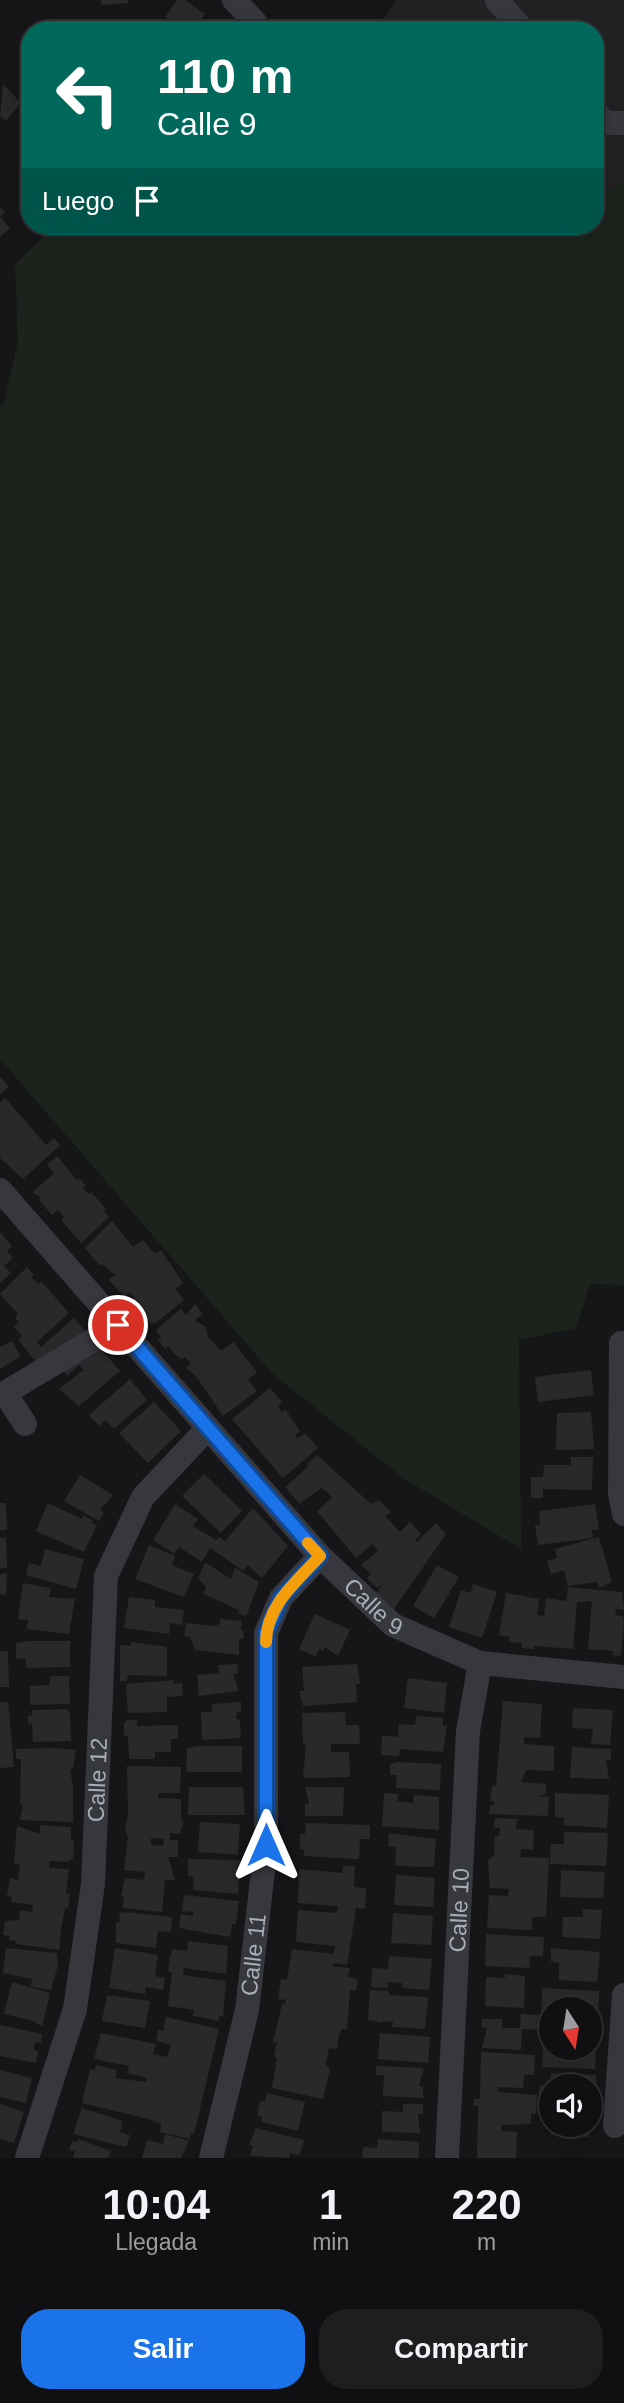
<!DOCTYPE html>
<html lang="es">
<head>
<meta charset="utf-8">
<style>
  body { margin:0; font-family:Arial,sans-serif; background:#1e1e20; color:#f1f3f6; height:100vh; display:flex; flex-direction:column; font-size:26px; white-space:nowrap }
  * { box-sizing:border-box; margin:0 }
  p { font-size:23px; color:#9c9d9f }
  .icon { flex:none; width:38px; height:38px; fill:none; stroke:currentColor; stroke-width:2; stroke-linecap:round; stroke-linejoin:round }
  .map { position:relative; height:2158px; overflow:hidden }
  .panel { display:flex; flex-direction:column; background:#101012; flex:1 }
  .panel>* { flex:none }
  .top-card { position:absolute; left:21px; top:21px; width:583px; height:214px; border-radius:28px; box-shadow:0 4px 18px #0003,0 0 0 2px #303032; background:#00695c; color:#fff; overflow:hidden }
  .needle { width:46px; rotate:168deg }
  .tools { position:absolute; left:539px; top:1997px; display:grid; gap:14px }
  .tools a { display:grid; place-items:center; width:63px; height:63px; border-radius:50%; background:#101012; box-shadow:0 4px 18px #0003,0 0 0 2px #303032; font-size:35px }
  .pin { position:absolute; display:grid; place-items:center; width:60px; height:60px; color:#fff; margin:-30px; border:4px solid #fff; border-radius:50%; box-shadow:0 2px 7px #0007 }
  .me { position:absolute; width:77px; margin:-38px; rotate:0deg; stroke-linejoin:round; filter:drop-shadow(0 0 5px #0008) }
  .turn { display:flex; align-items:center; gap:24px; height:147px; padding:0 21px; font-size:32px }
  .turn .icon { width:91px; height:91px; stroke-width:2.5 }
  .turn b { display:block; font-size:49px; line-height:60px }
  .then { display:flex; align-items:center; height:66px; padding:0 21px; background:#0003; gap:14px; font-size:26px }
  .eta { display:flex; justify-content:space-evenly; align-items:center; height:119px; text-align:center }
  .eta b { font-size:42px; font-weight:700; line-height:49px }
  .cta { display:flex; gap:14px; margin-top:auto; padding:14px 21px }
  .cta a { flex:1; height:80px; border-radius:28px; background:#1a73e8; color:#fff; font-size:28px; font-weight:700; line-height:80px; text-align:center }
  .cta a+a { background:#1e1e20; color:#f1f3f6 }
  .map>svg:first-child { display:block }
  .built { fill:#222225 }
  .green { fill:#1c231d }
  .building { fill:#29292c; fill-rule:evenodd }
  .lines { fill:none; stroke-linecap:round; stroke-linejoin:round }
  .minor { stroke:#37383d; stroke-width:24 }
  .route-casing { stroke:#114b97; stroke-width:18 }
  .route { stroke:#1a73e8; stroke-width:12 }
  .slow { stroke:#f59e0b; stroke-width:12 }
  .labels { text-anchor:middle; stroke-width:7; stroke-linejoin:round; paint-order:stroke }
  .street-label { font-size:23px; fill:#a8adb8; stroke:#111113 }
</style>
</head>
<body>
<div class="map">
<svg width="624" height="2158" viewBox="0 0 624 2158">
  <rect width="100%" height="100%" fill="#161618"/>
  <path class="built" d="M396,0H624V184L595,191V30H376Z"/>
  <path class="green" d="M624,184V1285L590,1284L576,1328L519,1340L521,1549L403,1478L273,1374L0,1059V406L4,403L18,341L15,264L54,226H411L413,232L440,226H595V191Z"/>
  <g class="building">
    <path d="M101,0H128V3L101,5Z"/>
    <path d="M177,0H185L205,14L194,30H184L165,17Z"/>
    <path d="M3,84L21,103L6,121L0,116Z"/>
    <path d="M0,207L5,212L0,216L10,228L0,237Z"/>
    <path d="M0,1076L9,1087L0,1094Z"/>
    <path d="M5,1098L46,1145L54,1138L60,1145L23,1179L0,1158V1102Z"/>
    <path d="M57,1156L77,1180L79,1178L86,1186L83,1188L89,1194L91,1192L106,1209L104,1211L109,1217L81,1243L61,1220L64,1217L58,1210L52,1215L39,1200L41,1198L33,1192L54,1173L47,1165Z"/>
    <path d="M112,1221L133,1247L143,1240L155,1254L161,1250L183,1283L175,1289L184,1300L157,1322L152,1324L142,1314L131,1301L135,1298L129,1292L125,1296L117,1289L109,1280L115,1275L102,1264L100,1266L85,1248Z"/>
    <path d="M0,1232L12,1246L7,1251L13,1258L4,1266L11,1273L0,1283Z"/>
    <path d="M27,1267L34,1275L31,1277L38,1284L41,1281L69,1313L37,1342L41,1347L74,1318L120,1371L79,1406L59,1389L84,1370L79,1365L67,1376L63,1370L51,1380L18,1340L22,1336L14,1327L19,1322L15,1318L18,1314L0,1294Z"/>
    <path d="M195,1304L203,1314L195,1320L206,1327L208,1337L221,1351L233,1342L257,1372L248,1380L257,1391L223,1416L196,1376L186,1368L191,1363L185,1357L182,1359L175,1355L169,1347L172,1344L165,1349L158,1340L161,1337L156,1330L181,1309L186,1315Z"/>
    <path d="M12,1341L21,1356L0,1369V1347Z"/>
    <path d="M591,1370L594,1395L538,1402L535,1377Z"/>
    <path d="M130,1379L147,1400L114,1429L106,1420L99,1426L89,1415Z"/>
    <path d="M270,1388L282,1402L278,1407L282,1412L285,1409L300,1431L295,1435L298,1438L305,1433L318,1448L283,1478L232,1419Z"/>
    <path d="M154,1402L181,1431L148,1463L119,1433Z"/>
    <path d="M591,1412L594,1449L556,1450L557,1413Z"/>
    <path d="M317,1455L371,1504L379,1500L391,1512L385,1516L400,1532L410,1522L421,1534L415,1540L417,1542L436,1523L446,1534L394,1609L376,1593L383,1584L377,1588L367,1578L371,1574L361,1565L378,1551L372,1544L356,1558L317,1511L332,1498L326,1491L321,1488L299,1504L285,1487L309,1466L307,1464Z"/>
    <path d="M571,1457H593L592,1490L543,1489V1498H531V1477H543L544,1465H571Z"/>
    <path d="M204,1474L242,1511L221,1533L182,1496Z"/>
    <path d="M80,1475L113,1495L100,1510L104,1513L99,1521L64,1501Z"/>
    <path d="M0,1503H6L7,1530H0Z"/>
    <path d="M48,1503L82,1519L83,1516L93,1520L92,1523L97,1525L84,1552L36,1531Z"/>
    <path d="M175,1504L198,1519L193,1526L216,1540L219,1537L225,1541L253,1508L288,1546L262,1578L248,1565L243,1571L210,1548L202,1562L179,1547L174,1554L153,1540Z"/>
    <path d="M595,1504L599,1529L592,1530L593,1538L538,1545L535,1525H540L539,1511Z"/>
    <path d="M599,1537L612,1582L599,1588L597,1582L568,1586L564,1570L551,1574L547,1561L557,1558L555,1549Z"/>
    <path d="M0,1538H6L7,1568H0Z"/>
    <path d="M149,1545L175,1556L172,1565L194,1574L184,1597L135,1579Z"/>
    <path d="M45,1549L84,1559L76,1589L26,1575L29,1563L41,1566Z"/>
    <path d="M205,1562L231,1579L235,1568L259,1582L246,1617L238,1613L239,1610L203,1594L206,1587L198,1578Z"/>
    <path d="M437,1565L459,1577L434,1618L413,1606Z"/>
    <path d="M7,1573L6,1594L0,1595V1574Z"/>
    <path d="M23,1583L51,1588L49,1597L75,1599L69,1634L26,1629L28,1620L18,1619Z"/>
    <path d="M473,1584L497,1592L482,1638L449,1627L461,1590L471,1593Z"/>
    <path d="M568,1587L622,1592L624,1610L616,1609L615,1615L623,1616L624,1622L621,1656L612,1655L613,1651L588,1649L592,1601L577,1602L573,1649L534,1646V1649L521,1648L522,1643L509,1642V1637L499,1635L506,1593L539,1599L537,1615L544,1616L546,1598L566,1601Z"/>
    <path d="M129,1597L155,1600V1607L184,1610L182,1625L170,1623L169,1634L124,1628Z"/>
    <path d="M315,1614L350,1630L338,1656L325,1647L323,1651L319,1649L316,1657L299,1649Z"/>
    <path d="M220,1619L242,1621L241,1630L244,1631L243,1639H239V1655L195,1650L190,1637L184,1636L186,1623L214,1626L220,1624Z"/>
    <path d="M28,1641H70V1667L26,1668V1659L16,1658V1643Z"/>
    <path d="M131,1642L167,1647V1676L128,1675L127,1681H120V1645L131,1646Z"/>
    <path d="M0,1651H8L9,1687H0Z"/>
    <path d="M237,1664L238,1674H233L239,1691L199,1696L197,1675L219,1673L218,1665Z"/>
    <path d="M357,1664L360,1684H356L357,1702L303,1706L299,1691H304L302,1667Z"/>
    <path d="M50,1676H69L70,1704L30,1705V1686L50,1685Z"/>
    <path d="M408,1678L447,1683L444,1713L404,1708Z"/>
    <path d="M174,1680V1684L182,1683L183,1696L167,1697V1712L128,1713L126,1684Z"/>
    <path d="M503,1701L542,1704L540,1738L524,1737V1744L554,1746V1771L526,1770L521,1782L546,1784V1794L538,1796L549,1797L548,1816L489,1814L490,1805H494V1801L490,1802L492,1786H496Z"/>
    <path d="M0,1702H8L14,1767L0,1768Z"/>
    <path d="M241,1702V1712H237L236,1718L240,1720L241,1738L202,1740L201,1712H212V1704Z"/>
    <path d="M573,1708L613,1710L610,1745L591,1744L593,1729L572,1728Z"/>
    <path d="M66,1709L70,1711L71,1741L33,1742L32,1723L28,1724V1715L32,1716V1710Z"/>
    <path d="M345,1712L346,1725H359L360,1744H331V1752H349L350,1777L303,1778L306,1745H303L302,1713Z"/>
    <path d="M416,1716L443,1718V1726H447L443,1752L400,1749L399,1756L381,1755L382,1735L398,1737L399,1724L415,1725Z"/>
    <path d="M127,1720H137V1726L178,1725V1739H171V1752H155V1759H129L128,1736H124V1723Z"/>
    <path d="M198,1746H242V1772H186L187,1748Z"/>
    <path d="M572,1747L611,1749V1760H606L609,1779L570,1778Z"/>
    <path d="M54,1748L76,1750L73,1769H70L73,1787V1822L20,1820L23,1805H20L21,1759H16V1749Z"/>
    <path d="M398,1762L441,1764L440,1790L396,1788L397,1775H390V1764Z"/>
    <path d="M127,1766L181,1767L180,1793H158V1798L181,1799V1821L184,1820L180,1834L170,1833V1840H178V1857H168L175,1880H165L162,1912L123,1908L124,1896H121L125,1878L144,1880L145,1872L124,1870L128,1837L125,1830L128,1814ZM151,1838L164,1839L163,1846L151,1845Z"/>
    <path d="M189,1787H243L245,1815H188Z"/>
    <path d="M305,1787H344L343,1816H305V1804H309Z"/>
    <path d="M384,1793L398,1794L397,1801L413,1803L414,1795L439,1797V1830L382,1826Z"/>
    <path d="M555,1793L609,1795L607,1828L564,1825V1818L555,1817Z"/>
    <path d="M495,1818L518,1819L515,1829L534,1830L533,1850L521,1849L520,1857L549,1858L546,1917H532V1930L487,1928L489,1895L508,1896L509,1889L490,1888L488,1860L494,1856L495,1836H499L500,1828H494Z"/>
    <path d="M200,1822L240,1824L238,1855L198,1852Z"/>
    <path d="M306,1823L370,1825V1839H360L359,1859L304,1856V1849H300V1834H305Z"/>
    <path d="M40,1825L71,1827V1840H74L73,1858L68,1862L49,1861V1868L69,1869L66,1894H70L68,1908H65L61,1930L59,1950L16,1944V1941L9,1940L10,1936L3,1935L5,1921L19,1920L20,1910L32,1912L33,1905L11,1902L12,1897L7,1896L10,1877L18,1881L20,1864H14L17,1826L40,1834Z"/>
    <path d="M564,1832L608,1833L606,1866L550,1864L551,1844H564Z"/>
    <path d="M389,1833L436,1839L434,1867L395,1866L396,1847L388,1846Z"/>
    <path d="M188,1859L240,1860L238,1894L193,1890L194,1877L188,1876Z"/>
    <path d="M343,1866H355L354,1887L366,1888L365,1909L356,1908L347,1965L333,1963V1966L350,1968L348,1977L358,1979L356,1990H350L347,2030L342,2029L339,2035L337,2049L329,2048L326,2064L330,2069L323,2099L272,2088L277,2058L274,2057L277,2042H273L282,2004H285L286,2000L278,1999L281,1979L287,1980L292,1949L334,1954L335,1946L296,1942L298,1910L337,1913L338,1906L298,1903L299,1869L343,1873Z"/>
    <path d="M561,1870L605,1872L603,1898L560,1897Z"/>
    <path d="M396,1875L435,1878L433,1907L394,1905Z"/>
    <path d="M184,1895L239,1901L236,1924H232L230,1937L179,1928L181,1914L193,1916V1912L182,1911Z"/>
    <path d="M583,1909L602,1910L600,1939L562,1937L563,1917H583Z"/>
    <path d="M126,1912L172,1917L171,1932L158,1931L156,1948L116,1943V1922L119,1923L120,1913Z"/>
    <path d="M393,1913L433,1916L431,1945L391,1943Z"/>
    <path d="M486,1934L544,1937L543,1956H530L529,1968L485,1966Z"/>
    <path d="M188,1941L228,1946L226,1974L184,1968L183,1975L226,1981L223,2017L219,2016V2021L193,2016L194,2010L168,2006L172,1972L168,1971L170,1957L173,1949L187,1951Z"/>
    <path d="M6,1948L57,1953L58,1965L51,1990L31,1987L32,1979L3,1973Z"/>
    <path d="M115,1948L158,1955L155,1976L165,1978L163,1990L146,1987L145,1994L109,1988Z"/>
    <path d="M551,1948L600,1952L597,1982L559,1980V1963L551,1962Z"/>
    <path d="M389,1956L432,1959L429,1990L402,1988V1983L388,1982V1988L371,1987L372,1968L388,1969Z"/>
    <path d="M505,1974L525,1976L524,2008L485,2006L486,1977L505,1978Z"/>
    <path d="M12,1982L50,1993L42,2026L31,2020L4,2014Z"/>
    <path d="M542,1988L599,1991L598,2024L590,2023V2009H551V2035L542,2034V2026L540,2030L522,2029L521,2050L482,2048L487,2028L482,2027V2019H502V2028H520L521,2014L541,2015Z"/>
    <path d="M370,1990L389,1991V1995L428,1997L425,2029L392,2027L393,2021L377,2023L378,2021L368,2020Z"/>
    <path d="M107,1995L150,2001L145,2028L102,2021Z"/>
    <path d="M166,2017L219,2029L194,2134L191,2133L190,2139L160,2132L161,2124L152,2120L82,2103L90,2069L95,2070L96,2065L117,2070L115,2078L146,2082L147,2078L127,2073L129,2066L94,2059L101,2033L156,2044L153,2054L167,2057L171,2045L156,2041L158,2030L163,2031Z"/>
    <path d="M0,2025L42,2034L41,2043L35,2042L34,2051H38L36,2063L0,2056Z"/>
    <path d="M380,2033L430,2037L428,2063L378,2059Z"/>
    <path d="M590,2036H596L595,2069L542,2067L543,2047L590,2048Z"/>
    <path d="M481,2052L535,2055L534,2075H524L523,2088L498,2087V2092L537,2095L536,2114H531V2124L502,2125L501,2131L517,2132L516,2158H477L478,2106H473L474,2099H480Z"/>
    <path d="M376,2066L424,2068L419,2086L423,2087V2098L383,2096L384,2075H376Z"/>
    <path d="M0,2070L32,2078L26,2103L0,2097Z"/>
    <path d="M551,2073L596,2075L597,2105L590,2104V2086H551V2098H539L540,2085H551Z"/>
    <path d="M267,2093L305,2102L298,2131L261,2122L262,2117L257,2116L260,2101L265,2102Z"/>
    <path d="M0,2104L24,2112L14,2143L0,2139Z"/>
    <path d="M403,2104H423V2114H418L420,2133L382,2132V2111L403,2112Z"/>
    <path d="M82,2108L123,2121L120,2132L130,2135L126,2147L73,2134Z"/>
    <path d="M551,2124H589V2137L551,2135Z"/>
    <path d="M256,2128L304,2140L300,2155L290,2153L289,2158L250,2156L253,2146L249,2145Z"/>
    <path d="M165,2134L189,2141L181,2158H142L147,2140L163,2144Z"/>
    <path d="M78,2139L111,2151L108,2158H73L75,2151L69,2150L72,2141L77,2142Z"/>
    <path d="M378,2139L419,2142V2158H362L363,2147L377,2148Z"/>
  </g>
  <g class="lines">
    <g class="minor">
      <path d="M234,0L255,22"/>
      <path d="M497,1L523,30"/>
      <path d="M595,111L605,123H624"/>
      <path id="s1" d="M0,1190L320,1556L393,1625L480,1663L624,1677"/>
      <path d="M621,1343L620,1494L624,1514"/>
      <path d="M5,1393L25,1424"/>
      <path d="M0,1396L118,1325"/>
      <path d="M615,2126L624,1995"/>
      <path id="s2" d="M27,2158L75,2009L93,1884L106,1576L143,1497L208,1428"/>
      <path id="s3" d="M211,2158L247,2010L266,1845V1633L281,1598L320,1556"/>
      <path id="s4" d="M447,2158L468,1731L480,1663"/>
    </g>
  </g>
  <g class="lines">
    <defs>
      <path id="route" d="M118,1325L320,1556L281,1598L266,1633V1845"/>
    </defs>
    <use href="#route" class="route-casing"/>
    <use href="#route" class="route"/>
    <path class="slow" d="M266,1642C266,1606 297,1581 320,1556L308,1543"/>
  </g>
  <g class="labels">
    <g class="street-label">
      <text dy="8" stroke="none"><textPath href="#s1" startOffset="560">Calle 9</textPath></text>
      <text dy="8" stroke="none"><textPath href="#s2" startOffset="387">Calle 12</textPath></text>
      <text dy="8" stroke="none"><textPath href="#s4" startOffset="248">Calle 10</textPath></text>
      <text dy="8" stroke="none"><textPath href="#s3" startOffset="208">Calle 11</textPath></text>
    </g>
  </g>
</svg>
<div class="tools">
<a><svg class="needle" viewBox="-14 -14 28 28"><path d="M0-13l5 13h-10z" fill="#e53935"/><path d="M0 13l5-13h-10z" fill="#9c9d9f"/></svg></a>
<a><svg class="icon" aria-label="sound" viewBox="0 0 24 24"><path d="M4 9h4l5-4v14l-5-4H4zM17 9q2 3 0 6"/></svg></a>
</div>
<div class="pin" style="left:118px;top:1325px;background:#d93025"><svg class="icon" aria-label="arrive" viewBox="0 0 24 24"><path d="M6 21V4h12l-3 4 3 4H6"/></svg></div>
<svg class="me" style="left:266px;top:1845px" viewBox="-20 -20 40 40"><path d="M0-17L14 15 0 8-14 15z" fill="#1a73e8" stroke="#fff" stroke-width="4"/></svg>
<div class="top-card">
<div class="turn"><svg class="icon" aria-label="left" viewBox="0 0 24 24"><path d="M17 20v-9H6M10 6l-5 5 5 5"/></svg><div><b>110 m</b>Calle 9</div></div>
<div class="then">Luego<svg class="icon" aria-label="arrive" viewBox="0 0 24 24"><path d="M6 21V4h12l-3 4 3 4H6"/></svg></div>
</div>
</div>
<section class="panel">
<div class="eta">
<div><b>10:04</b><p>Llegada</p></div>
<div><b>1</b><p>min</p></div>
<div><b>220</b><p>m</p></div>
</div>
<div class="cta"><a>Salir</a><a>Compartir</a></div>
</section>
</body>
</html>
